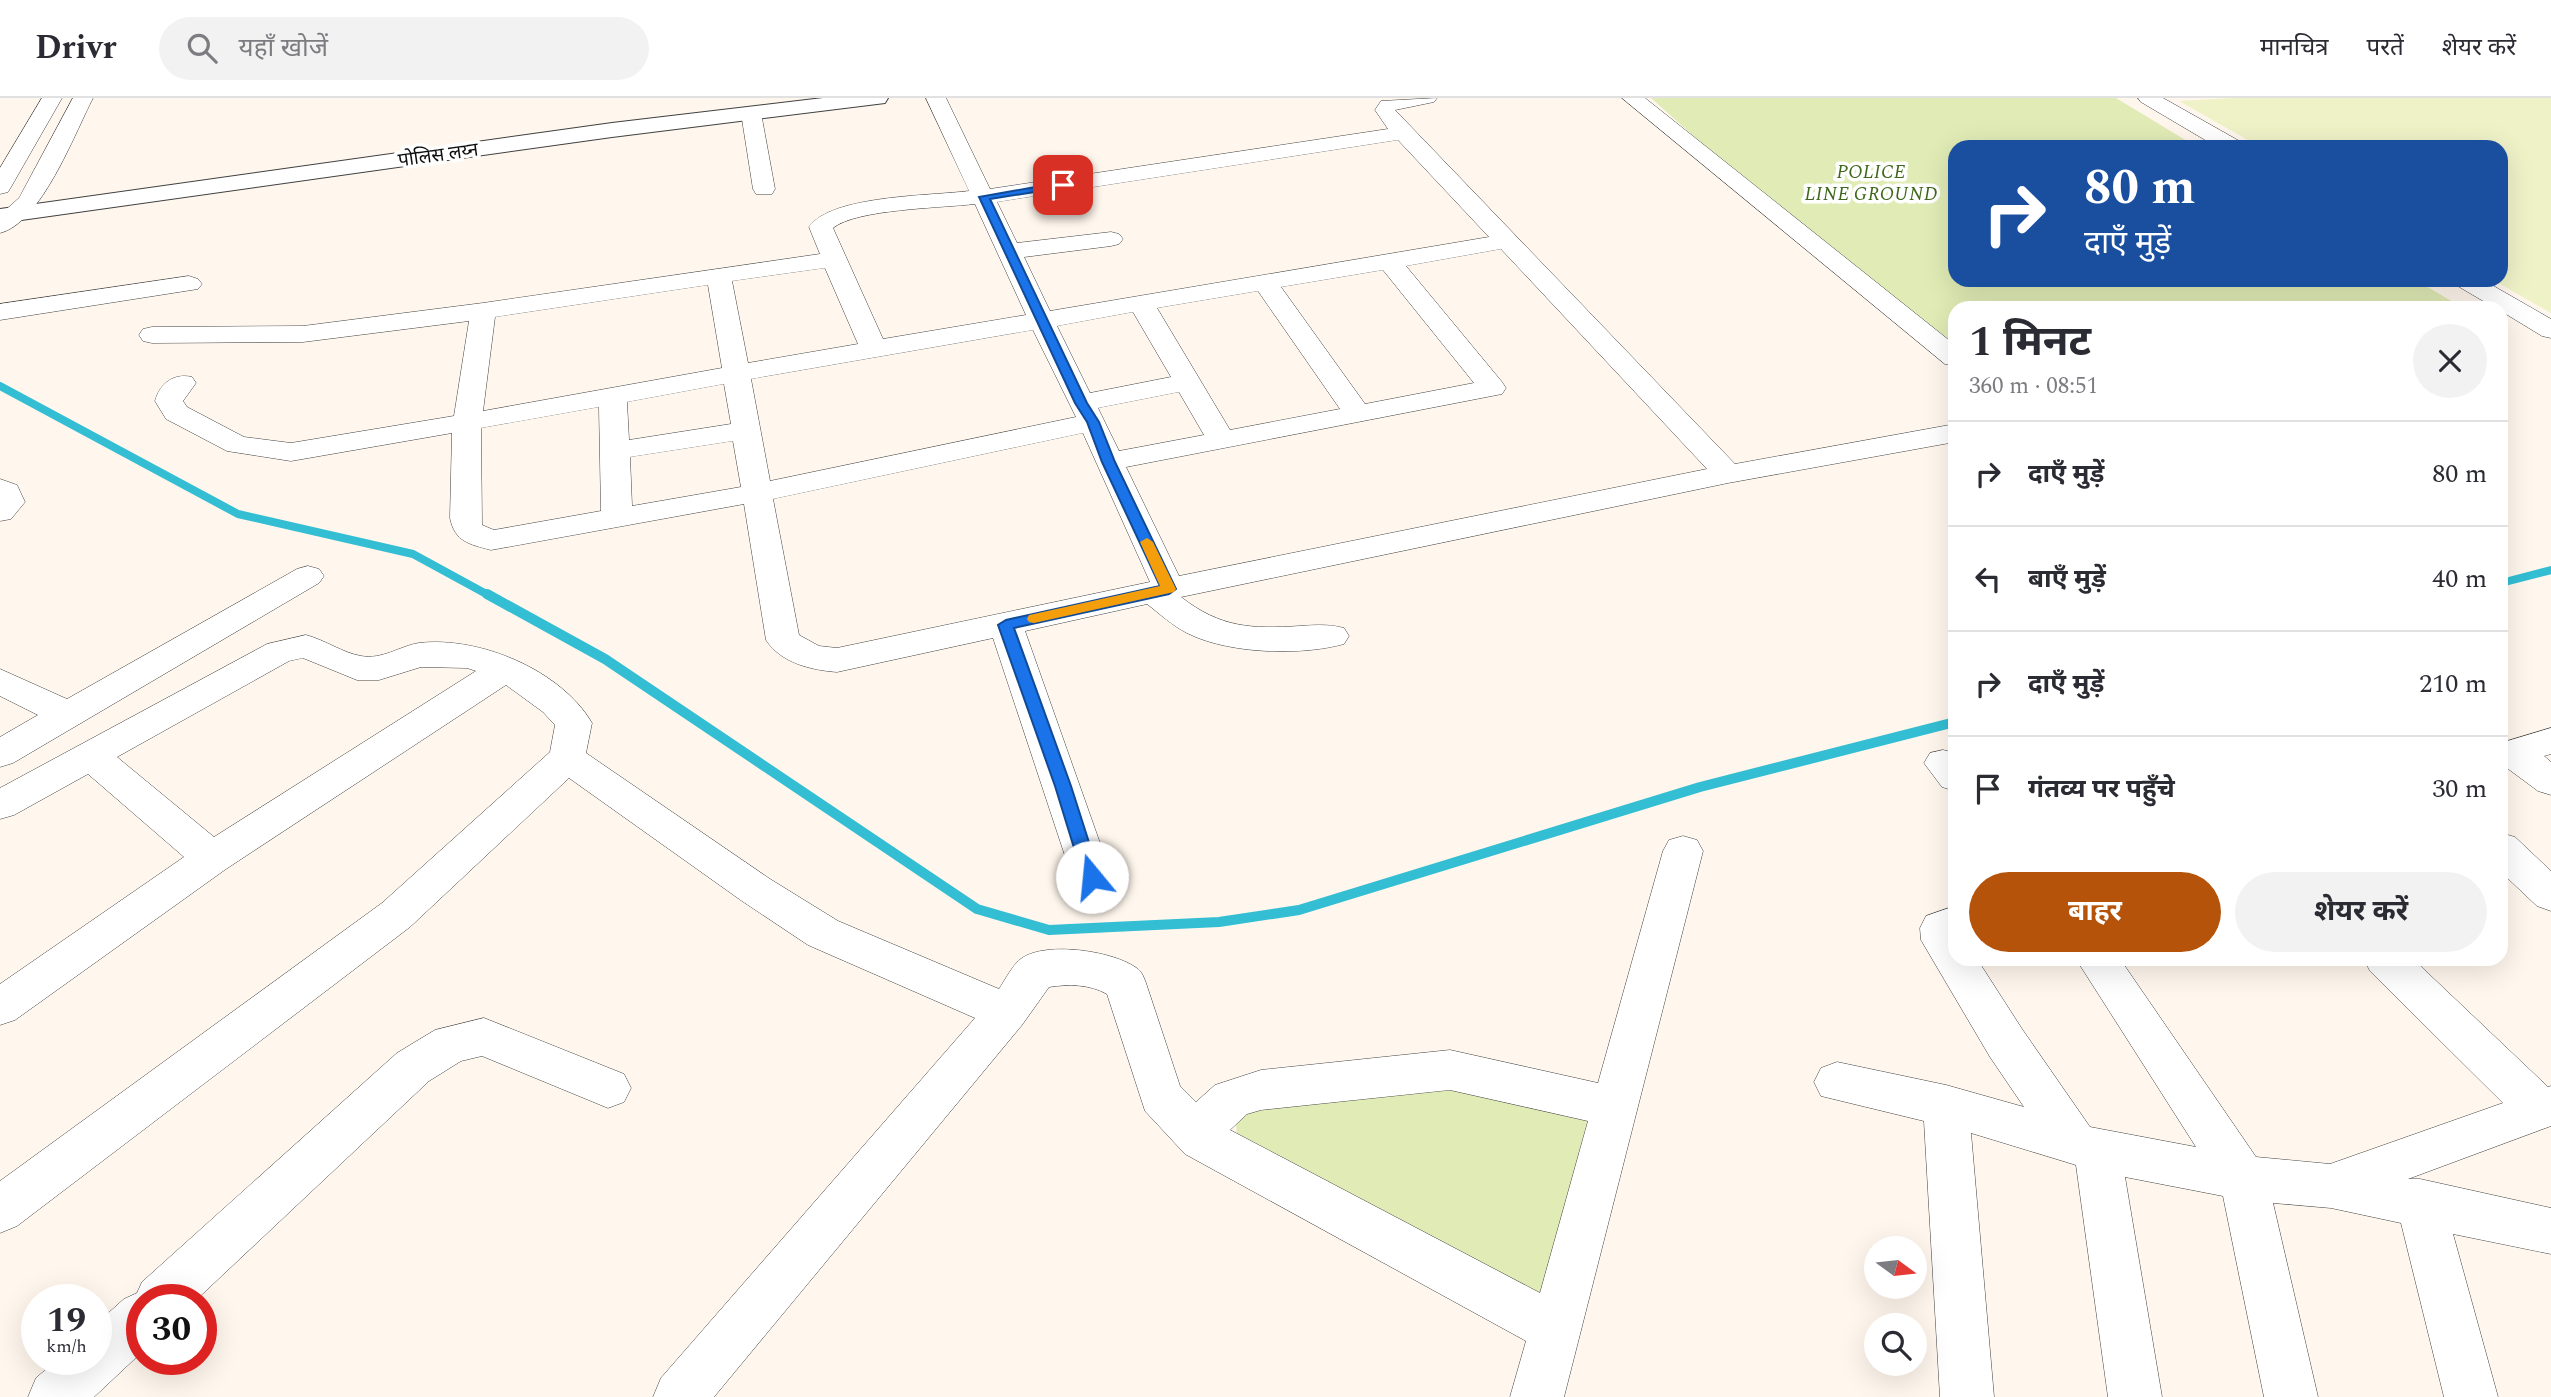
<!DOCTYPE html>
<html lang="hi">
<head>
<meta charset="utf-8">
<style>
  body { margin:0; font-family:Spectral,"Noto Sans Devanagari",serif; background:#f2f2f3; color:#2b2b33; height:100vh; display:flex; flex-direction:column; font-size:26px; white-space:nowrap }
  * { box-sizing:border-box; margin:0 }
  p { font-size:23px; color:#7c7c81 }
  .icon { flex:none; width:38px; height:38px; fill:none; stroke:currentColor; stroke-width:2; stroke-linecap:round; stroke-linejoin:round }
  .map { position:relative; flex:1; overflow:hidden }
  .side { position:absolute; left:1948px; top:203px; width:560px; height:665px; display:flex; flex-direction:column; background:#fff; border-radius:21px; box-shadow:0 7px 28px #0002 }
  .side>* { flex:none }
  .top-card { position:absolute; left:1948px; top:42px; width:560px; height:147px; border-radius:21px; box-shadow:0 7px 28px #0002; background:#1a4fa0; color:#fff; overflow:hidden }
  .needle { width:46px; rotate:105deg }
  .fabs { position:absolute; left:1864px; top:1138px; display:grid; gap:14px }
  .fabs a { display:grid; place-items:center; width:63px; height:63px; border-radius:50%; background:#fff; box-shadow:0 7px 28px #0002; font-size:35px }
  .speed { position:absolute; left:21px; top:1186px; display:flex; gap:14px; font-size:35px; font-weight:700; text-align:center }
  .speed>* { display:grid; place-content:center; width:91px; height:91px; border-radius:50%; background:#fff; box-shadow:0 7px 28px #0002; line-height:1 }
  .speed small { font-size:18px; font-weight:400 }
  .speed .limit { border:10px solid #d22; background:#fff; color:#111 }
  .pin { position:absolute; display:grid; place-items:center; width:60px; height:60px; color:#fff; margin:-30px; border-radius:14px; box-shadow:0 4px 10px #0006 }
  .me { position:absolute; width:77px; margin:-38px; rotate:343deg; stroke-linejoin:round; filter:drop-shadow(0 0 5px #0008) }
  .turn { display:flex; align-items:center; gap:24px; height:147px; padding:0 21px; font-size:32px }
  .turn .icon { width:91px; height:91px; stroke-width:2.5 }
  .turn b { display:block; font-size:49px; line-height:60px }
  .round { display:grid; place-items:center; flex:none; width:74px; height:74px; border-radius:37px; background:#f2f2f3 }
  .summary { display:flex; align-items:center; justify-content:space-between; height:119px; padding:0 21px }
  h1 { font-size:42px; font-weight:700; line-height:52px }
  .button { display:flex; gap:14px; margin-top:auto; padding:14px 21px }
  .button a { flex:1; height:80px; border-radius:42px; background:#b45309; color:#fff; font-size:28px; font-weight:700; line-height:80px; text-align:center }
  .button a+a { background:#f2f2f3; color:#2b2b33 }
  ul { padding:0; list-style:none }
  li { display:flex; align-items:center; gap:21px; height:105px; padding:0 21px; border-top:2px solid #e1e1e2 }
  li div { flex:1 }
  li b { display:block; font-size:26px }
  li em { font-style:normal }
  header { display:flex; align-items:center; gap:42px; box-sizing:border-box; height:98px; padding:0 35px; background:#fff; border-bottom:2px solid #e1e1e2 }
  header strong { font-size:33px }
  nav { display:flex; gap:38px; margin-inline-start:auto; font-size:24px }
  .search { width:490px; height:63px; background:#f2f2f3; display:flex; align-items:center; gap:18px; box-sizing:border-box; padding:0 24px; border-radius:38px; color:#7c7c81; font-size:26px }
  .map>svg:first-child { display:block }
  .green { fill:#e0ebb5 }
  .pitch { fill:#eff2c7 }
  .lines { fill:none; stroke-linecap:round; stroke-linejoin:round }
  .stream-far1 { stroke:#33bed3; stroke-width:8 }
  .stream { stroke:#33bed3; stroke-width:10 }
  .minor-casing { stroke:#404040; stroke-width:1 }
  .tertiary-casing { stroke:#404040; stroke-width:2 }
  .minor { fill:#fff; fill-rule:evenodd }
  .tertiary { fill:#fff; fill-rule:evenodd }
  .route { fill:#1a73e8; stroke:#114b97; stroke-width:2 }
  .slow { fill:#f59e0b }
  .labels { text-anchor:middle; stroke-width:7; stroke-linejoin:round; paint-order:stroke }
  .far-street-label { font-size:19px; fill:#0d0d0d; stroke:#fff }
  .far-park-label { font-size:19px; font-style:italic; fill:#3f671b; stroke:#fff }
</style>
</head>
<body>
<header>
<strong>Drivr</strong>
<div class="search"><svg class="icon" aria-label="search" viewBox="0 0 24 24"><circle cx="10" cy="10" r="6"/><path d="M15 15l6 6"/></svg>यहाँ खोजें</div>
<nav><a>मानचित्र</a><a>परतें</a><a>शेयर करें</a></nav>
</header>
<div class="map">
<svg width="2551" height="1299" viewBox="0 0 2551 1299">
  <rect width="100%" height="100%" fill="#fff7ed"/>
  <g class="green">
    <path d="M1651,0H2116L2197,49H1955V182H2416L2463,210H1955V271Z"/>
    <path d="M1432,988L1587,1023L1543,1197L1237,1041L1236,1024L1250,1009Z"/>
  </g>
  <path class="pitch" d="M2233,0H2551V215L2493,182H2501V49H2260L2179,3Z"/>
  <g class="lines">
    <g class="stream-far1">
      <path d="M0,288L238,416L413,456L490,498"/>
      <path d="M2501,485L2551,472"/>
    </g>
    <path class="stream" d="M487,496L605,561L977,811L1049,832L1219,824L1299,812L1700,689L1955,624"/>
    <defs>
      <g id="minor">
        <path d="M42,0H62L11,89L8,94L0,96V70Z"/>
        <path d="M73,0H93C74,37 41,125 0,135V117L19,100Z"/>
        <path d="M926,0H946L990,91L1388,31L1375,12L1381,3L1437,0L1434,4L1395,12L1735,366L1955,326V344L1728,385L1181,499C1221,530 1251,531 1300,528C1315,527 1329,526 1344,530L1349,538L1344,546C1301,558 1228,556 1187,535C1173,528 1160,516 1147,506L1025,533L1112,779L1106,790L1092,795L1078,790L1072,779L993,540L837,574C811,572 781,565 766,542L744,406L491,452C469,446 455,444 450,420L452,335L291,363L227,353L166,321L155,303C160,285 174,275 192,279L196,285L183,303L187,309L244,339L291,345L454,318L469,223L303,244L152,245L143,243L139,237L143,231L152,229L303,228L483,205L820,156L809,129C831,97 931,98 969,93ZM1398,42L1489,139L1050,213L1024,159L1111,148L1119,146L1123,141L1119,136L1111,134L1017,145L997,104ZM975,106L1026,217L883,241L833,130C856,111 942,110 975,106ZM1501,151L1707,371L1179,478L1126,369L1502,296L1506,290L1502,284L1406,168ZM825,170L858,246L748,265L732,183ZM1383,172L1474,285L1365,306L1281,189ZM708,187L722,270L483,313L495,219ZM1258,193L1340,311L1230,332L1157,210ZM1133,214L1171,279L1090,295L1057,228ZM1033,232L1076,319L770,383L751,281ZM724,286L731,326L629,342L627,304ZM1179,294L1204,337L1119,353L1098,310ZM599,309L601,413L494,432L482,427L481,330ZM1083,335L1150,484L837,550L819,548L799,537L773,401ZM733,343L741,389L632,408L630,359Z"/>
        <path d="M1622,0H1645L1955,247V268L1945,266Z"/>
        <path d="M2138,0H2163L2241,44L2244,49H2217L2141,4Z"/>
        <path d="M751,9L758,11L761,15L775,91L772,96H756L753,91L741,15L744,11Z"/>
        <path d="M189,178L198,181L202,186L198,191L0,222V206Z"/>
        <path d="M2453,182H2483L2551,221V240L2542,238L2501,213V210H2495L2456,187Z"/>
        <path d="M0,381L17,387L25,404L11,421L0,423Z"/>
        <path d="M308,468L319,471L324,478L319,485L13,665L0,669V639L38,617L0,598V571L67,601L297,471Z"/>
        <path d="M306,537C325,542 343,555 361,558C382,562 400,548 419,545C479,538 561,572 592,625L586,655L770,781L838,823L999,891C1005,882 1013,866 1022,860C1047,843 1115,853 1138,871C1142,874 1144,880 1146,885L1180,988L1196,1004L1215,987L1261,972L1450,952L1598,985L1663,753L1669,742L1683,738L1697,742L1703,753L1564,1299H1510L1526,1243L1185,1056L1145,1013L1107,896C1089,886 1069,886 1049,889L1022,927L714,1299H653L661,1280L975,920L808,847L742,803L569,680L410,829L17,1128L0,1135V1083L382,805L550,654L555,627L543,614L506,587L226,771L15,922L0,927V886L184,759L88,676L14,717L0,721V690L267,546ZM303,560L357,582H379L421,569L467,570L476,573L214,739L117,659L289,563ZM1450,992L1588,1023L1540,1195L1230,1032L1247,1016L1261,1012Z"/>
        <path d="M2551,630V656L2544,658L2551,664V697L2538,693L2507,670L2501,671V645Z"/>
        <path d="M1943,652L1955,655V693L1942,689L1924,665L1930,655Z"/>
        <path d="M2501,735L2515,739L2551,773V813L2537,808L2501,774Z"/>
        <path d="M1955,808V861H1977L2022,931L2090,1029L2196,1049L2076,861H2120L2256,1059L2330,1066L2503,1005L2370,873L2364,861H2413L2548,989L2551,988V1028L2408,1081H2420L2551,1110V1156L2453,1136L2498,1299H2444L2401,1125L2331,1110L2273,1105L2318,1299H2264L2223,1098L2125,1079L2162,1299H2108L2076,1067L1971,1035L1994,1299H1940L1924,1023L1821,998L1814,984L1821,970L1837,964L1946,987L2024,1009L1990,959L1921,842L1920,830L1926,818Z"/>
        <path d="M484,920L624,976L631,990L624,1004L608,1010L482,958L461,963L429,983L196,1202H142V1254L94,1299H28L36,1280L57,1262H96V1226L124,1201L137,1195L142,1184L397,955L435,932Z"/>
      </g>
      <path id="tertiary" d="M823,0H888L885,5L877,6L612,39L0,125V111L612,25Z"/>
    </defs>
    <use href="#minor" class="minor-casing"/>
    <use href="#tertiary" class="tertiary-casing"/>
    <use href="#minor" class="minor"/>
    <use href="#tertiary" class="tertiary"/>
  </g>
  <path class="route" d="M1063,84L1067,87L1066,89L990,101L1087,305L1099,324L1115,364L1176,491L1169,496L1014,530L1071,688L1100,779L1098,784H1086L1083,779L1055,688L998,527L1006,522L1160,488L1102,364L1087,324L1075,305L979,99Z"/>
  <path class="slow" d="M1147,440L1153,444L1176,491L1174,494L1034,525L1029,524L1027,521L1029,517L1034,516L1160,488L1140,444Z"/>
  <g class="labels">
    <g class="far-street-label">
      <text transform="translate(438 56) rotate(-8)" y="7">पोलिस लय्न</text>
    </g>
    <g class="far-park-label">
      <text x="1871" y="80">POLICE<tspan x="1871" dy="22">LINE GROUND</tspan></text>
    </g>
  </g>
</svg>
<div class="fabs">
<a><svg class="needle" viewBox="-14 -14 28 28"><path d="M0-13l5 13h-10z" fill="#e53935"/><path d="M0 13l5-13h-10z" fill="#7c7c81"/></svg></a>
<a><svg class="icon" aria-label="search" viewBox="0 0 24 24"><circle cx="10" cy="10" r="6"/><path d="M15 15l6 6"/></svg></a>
</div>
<div class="speed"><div>19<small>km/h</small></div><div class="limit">30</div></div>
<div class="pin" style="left:1063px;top:87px;background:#d93025"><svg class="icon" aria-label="arrive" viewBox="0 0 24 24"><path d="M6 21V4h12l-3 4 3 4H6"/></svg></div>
<svg class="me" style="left:1092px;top:779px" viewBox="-20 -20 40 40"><circle r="19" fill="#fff"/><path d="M0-13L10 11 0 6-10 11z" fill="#1a73e8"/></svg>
<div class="top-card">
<div class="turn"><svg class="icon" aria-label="right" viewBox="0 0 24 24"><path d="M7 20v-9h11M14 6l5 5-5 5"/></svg><div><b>80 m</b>दाएँ मुड़ें</div></div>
</div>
<section class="side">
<div class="summary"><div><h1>1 मिनट</h1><p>360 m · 08:51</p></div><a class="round"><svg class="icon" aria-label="close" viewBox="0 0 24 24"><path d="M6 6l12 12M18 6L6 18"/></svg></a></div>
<ul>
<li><svg class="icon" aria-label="right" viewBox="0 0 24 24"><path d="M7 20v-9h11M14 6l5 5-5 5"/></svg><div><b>दाएँ मुड़ें</b></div><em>80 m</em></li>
<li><svg class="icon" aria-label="left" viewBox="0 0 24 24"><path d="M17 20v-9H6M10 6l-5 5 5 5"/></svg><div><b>बाएँ मुड़ें</b></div><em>40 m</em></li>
<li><svg class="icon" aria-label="right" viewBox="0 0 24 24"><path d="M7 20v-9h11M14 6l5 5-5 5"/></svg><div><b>दाएँ मुड़ें</b></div><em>210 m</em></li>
<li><svg class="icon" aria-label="arrive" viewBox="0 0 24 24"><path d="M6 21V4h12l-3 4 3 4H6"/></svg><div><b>गंतव्य पर पहुँचे</b></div><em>30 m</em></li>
</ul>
<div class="button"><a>बाहर</a><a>शेयर करें</a></div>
</section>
</div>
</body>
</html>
